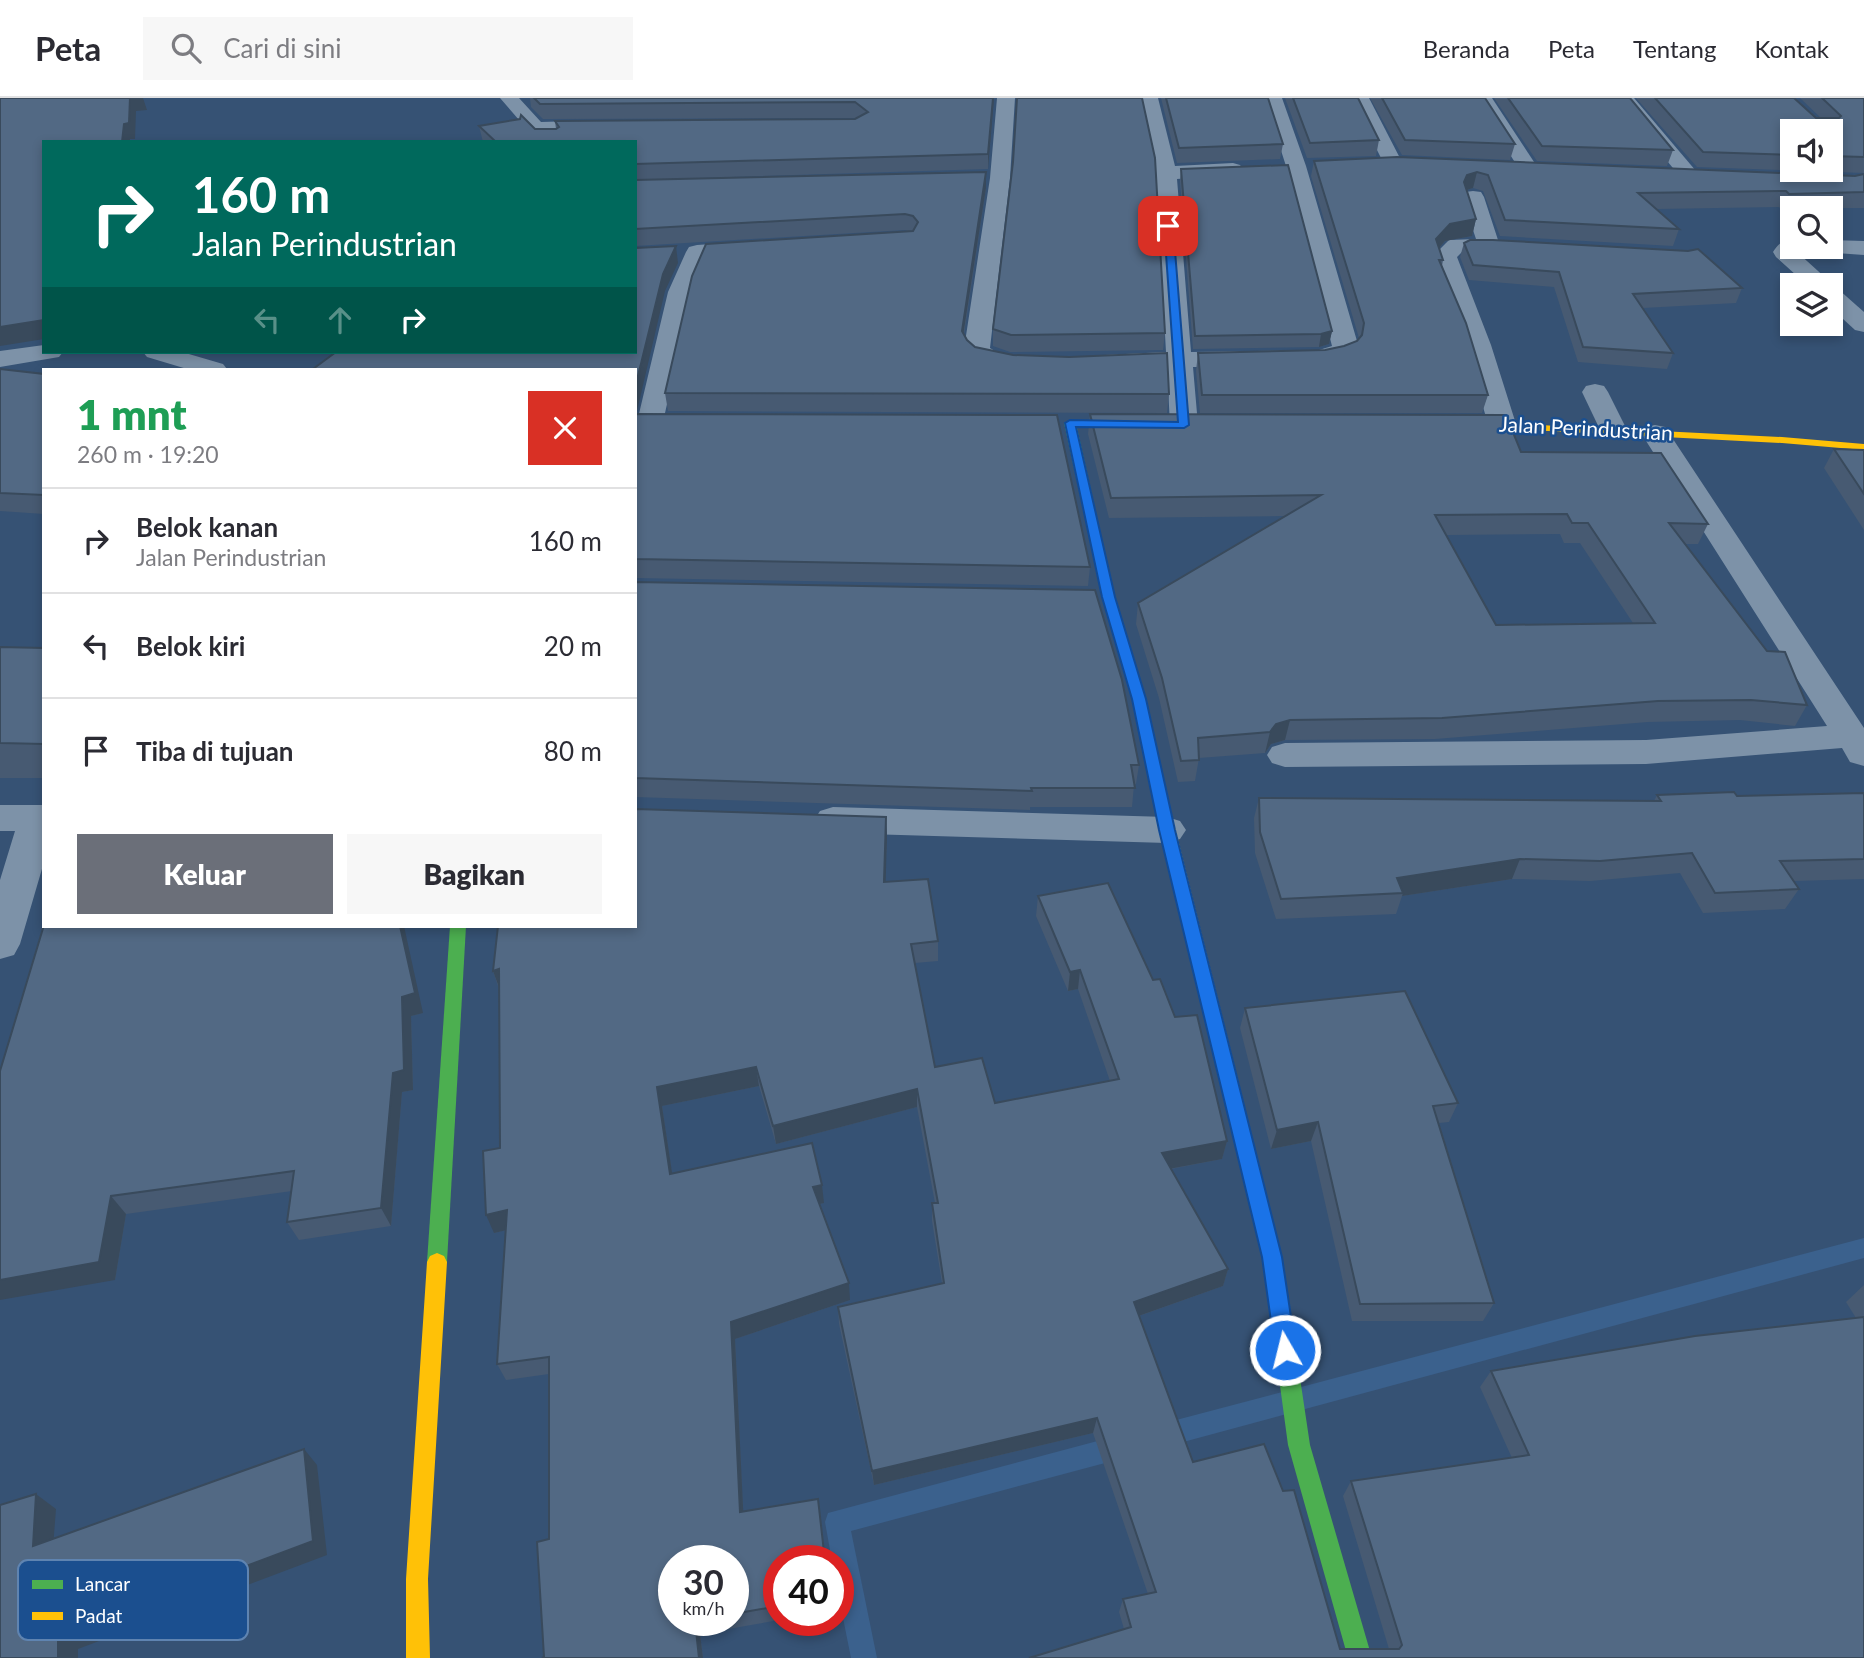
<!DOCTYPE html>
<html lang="id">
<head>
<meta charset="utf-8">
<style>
  body { margin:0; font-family:Lato,sans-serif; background:#f7f7f7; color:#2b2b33; height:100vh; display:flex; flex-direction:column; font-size:26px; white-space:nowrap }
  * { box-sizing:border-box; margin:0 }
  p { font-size:23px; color:#7c7c81 }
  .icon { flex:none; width:38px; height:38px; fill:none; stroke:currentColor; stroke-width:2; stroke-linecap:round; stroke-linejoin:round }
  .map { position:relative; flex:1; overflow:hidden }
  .side { position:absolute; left:42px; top:270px; width:595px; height:560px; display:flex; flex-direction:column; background:#fff; border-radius:0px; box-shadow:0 4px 10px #0003 }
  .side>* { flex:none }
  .banner { position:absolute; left:42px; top:42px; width:595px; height:214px; border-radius:0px; box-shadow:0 4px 10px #0003; background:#00695c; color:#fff; overflow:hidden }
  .tools { position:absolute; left:1780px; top:21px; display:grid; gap:14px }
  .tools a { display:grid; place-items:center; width:63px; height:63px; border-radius:0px; background:#fff; box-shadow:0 4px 10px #0003; font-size:35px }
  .speed { position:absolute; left:658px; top:1447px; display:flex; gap:14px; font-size:35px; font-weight:700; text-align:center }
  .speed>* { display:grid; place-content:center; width:91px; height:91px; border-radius:50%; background:#fff; box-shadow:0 4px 10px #0003; line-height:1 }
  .speed small { font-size:18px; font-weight:400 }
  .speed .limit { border:10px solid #d22; background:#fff; color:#111 }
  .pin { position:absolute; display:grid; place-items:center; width:60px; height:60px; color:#fff; margin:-30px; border-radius:14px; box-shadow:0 4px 10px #0006 }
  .me { position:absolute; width:77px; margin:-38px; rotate:352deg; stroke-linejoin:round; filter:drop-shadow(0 0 5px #0008) }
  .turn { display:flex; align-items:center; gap:24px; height:147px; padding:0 35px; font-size:32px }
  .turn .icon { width:91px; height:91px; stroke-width:2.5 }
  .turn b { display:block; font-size:49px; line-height:60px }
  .lanes { display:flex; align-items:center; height:66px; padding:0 35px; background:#0003; justify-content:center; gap:35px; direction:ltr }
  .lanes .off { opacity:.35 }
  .round { display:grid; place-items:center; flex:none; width:74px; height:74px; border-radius:0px; background:#f7f7f7 }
  .summary { display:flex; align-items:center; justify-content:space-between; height:119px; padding:0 35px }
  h1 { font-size:42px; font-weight:800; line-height:52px; color:#1e9e55 }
  .primary-button { display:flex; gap:14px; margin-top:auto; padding:14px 35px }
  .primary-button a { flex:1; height:80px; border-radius:0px; background:#6b6f79; color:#fff; font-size:28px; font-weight:800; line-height:80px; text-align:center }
  .primary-button a+a { background:#f7f7f7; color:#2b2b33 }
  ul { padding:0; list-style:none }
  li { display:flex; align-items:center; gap:21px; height:105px; padding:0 35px; border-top:2px solid #e1e1e2 }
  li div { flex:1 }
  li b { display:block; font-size:26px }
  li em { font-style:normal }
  header { display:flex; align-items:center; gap:42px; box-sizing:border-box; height:98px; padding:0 35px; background:#fff; border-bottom:2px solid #e1e1e2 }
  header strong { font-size:33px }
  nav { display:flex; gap:38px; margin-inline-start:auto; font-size:24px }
  .search { width:490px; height:63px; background:#f7f7f7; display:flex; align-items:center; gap:18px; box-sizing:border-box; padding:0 24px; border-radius:0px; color:#7c7c81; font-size:26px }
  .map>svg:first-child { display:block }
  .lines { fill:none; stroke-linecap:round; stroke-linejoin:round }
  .stream { fill:#3b618d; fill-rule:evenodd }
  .street { fill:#7d92a8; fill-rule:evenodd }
  .fast { fill:#4caf50; fill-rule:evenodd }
  .slow { fill:#ffc107; fill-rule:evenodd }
  .wall { fill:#475a72; fill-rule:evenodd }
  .shaded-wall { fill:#394a5c }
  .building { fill:#526984; stroke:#394a5c; stroke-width:2; fill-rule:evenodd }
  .route { fill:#1a73e8; stroke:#114b97; stroke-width:2 }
  .labels { text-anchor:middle; stroke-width:5; stroke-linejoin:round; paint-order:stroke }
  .far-street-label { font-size:21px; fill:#fff; stroke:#1b4f8f }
  .key { fill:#1b4f8f; stroke:#5f84b1; stroke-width:2 }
  .key-label { font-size:19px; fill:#fff }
</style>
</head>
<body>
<header>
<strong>Peta</strong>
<div class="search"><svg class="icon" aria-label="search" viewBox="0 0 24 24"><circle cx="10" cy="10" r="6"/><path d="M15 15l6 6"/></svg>Cari di sini</div>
<nav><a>Beranda</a><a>Peta</a><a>Tentang</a><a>Kontak</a></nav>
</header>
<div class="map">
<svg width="1864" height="1560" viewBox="0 0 1864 1560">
  <rect width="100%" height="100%" fill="#365274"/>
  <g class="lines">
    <g class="stream">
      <path d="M1864,1140V1160L1161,1350L1153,1346L1149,1338L1153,1330L1161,1326Z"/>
      <path d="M1120,1337L1128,1341L1132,1349L1128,1357L1120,1361L851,1433L877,1560H851L838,1495V1463H832L825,1424L828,1415Z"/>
    </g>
    <g class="street">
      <path d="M500,0H519L541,24L609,22L619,28L609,34L552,35L559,44H538Z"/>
      <path d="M997,0H1015L1010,80L990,250L1000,256L1032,259L1036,264L1032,269C1008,275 979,272 964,251L990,80Z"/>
      <path d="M1140,0H1158L1175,68L1233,65L1240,67L1243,71L1240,75L1233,77L1177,81L1191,254L1319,252L1332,248L1286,68L1264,0H1282L1306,68L1357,243L1353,257L1322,268L1193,269L1198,327L1194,333L1184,335L1174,333L1170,327L1167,269L1105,267L1101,262L1105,257L1166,254L1156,75Z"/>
      <path d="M1351,0H1369L1403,66L1400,70H1386Z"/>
      <path d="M1474,0H1492L1540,73L1537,77H1523Z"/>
      <path d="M1615,0H1634L1696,73L1699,77L1696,81H1682Z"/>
      <path d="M1473,93L1481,94L1484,99L1498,142L1525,144L1528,149L1525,154L1517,156L1462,154L1457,159L1491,247L1516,326L1512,332L1502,334L1492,332L1488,326L1465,247L1434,157L1449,142L1476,141L1462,99L1465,94Z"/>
      <path d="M1792,140V149H1802L1797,154L1828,182L1832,187L1830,189L1807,187L1776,159L1773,154C1778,146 1783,142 1792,140Z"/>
      <path d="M1830,142L1864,143V157L1822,154L1819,149H1830Z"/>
      <path d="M756,143L764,145L767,150L764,155L706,160L692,194L663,324L660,330L650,332L640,330L637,324L668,194L686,154L689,149L697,147Z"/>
      <path d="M1830,189L1838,191L1864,214V234L1855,232L1830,209Z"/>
      <path d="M44,247V254H63L59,259L0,269V253Z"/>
      <path d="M143,254H182L223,266L227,271H187L147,259Z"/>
      <path d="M1595,286L1604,288L1608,294L1627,332L1623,338L1613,340L1603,338L1582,294L1586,288Z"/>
      <path d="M1655,327L1665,329L1669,335L1864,630V668L1850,664L1842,650L1646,666L1285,669L1272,665L1267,657L1272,649L1285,645L1646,642L1827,628L1641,335L1645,329Z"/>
      <path d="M0,707H44V764L20,846L14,857L0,861V782L15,733H0Z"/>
      <path d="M833,709L1167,719L1180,723L1186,732L1180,741L1167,745L833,735L820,731L814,722L820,713Z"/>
    </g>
    <g class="fast">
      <path d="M1070,322L1076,325L1115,500L1146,601L1166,693L1159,698L1152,693L1132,601L1103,500L1064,325Z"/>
      <path d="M450,828H466L447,1164L444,1170L437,1173L430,1170L427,1164Z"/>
      <path d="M1279,1197L1286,1199L1289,1206L1310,1347L1372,1560H1348L1288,1347L1269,1206L1272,1199Z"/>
    </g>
    <g class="slow">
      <path d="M1457,323L1782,339L1864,346V352L1782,345L1453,328V324Z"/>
      <path d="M1159,688L1166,693L1282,1159L1289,1206L1286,1213L1279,1215L1272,1213L1269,1206L1262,1159L1152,693Z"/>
      <path d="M437,1155L444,1158L447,1164L428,1481L430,1560H406V1481L427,1164L430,1158Z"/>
    </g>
  </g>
  <g class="wall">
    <path d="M530,0H994L988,71L635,82V44H483L479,28L535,31H556L555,23L855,21L857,20L543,21L531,9Z"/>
    <path d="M1161,0H1268L1283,46L1280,61L1177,65Z"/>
    <path d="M1285,0H1358L1379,42L1376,58L1307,60Z"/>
    <path d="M1370,0H1485L1515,46L1510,62L1402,57Z"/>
    <path d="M1494,0H1630L1673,52L1667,68L1537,63Z"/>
    <path d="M1636,0H1794L1816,20H1821L1800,0H1864V75L1697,69ZM1792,33H1830V72H1792Z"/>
    <path d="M1314,63L1855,78L1864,76V110H1792V112H1782L1779,109L1656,111L1679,131L1673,148L1500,138L1483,93L1473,90L1466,92L1476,121L1472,138L1445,143L1439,150L1443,162L1442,168L1488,297L1482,315H1200L1196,273L1198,255L1325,252L1344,248L1357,243L1359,240L1311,78Z"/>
    <path d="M1013,64L1165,235L1163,252L1010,254L993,248V231Z"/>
    <path d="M1181,71L1332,233L1329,246L1319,249L1193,251L1180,83Z"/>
    <path d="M986,74V90L964,236L967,242L975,249L1169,296L1167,315L668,313L665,295L908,133L905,132L635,148V82Z"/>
    <path d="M1464,145L1742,190L1736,205L1643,210L1673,255L1667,271L1578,264L1554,189L1469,182L1460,159Z"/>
    <path d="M0,271L44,276V416L0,413Z"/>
    <path d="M635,316L1090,469L1088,488L635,480Z"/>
    <path d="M1090,316L1521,354L1708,426L1698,446H1685L1807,607L1795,628L1740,622L1648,624L1435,641L1285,642L1271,646L1265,655L1199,660L1195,683L1178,684L1159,600L1136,526L1138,505L1286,418L1109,420L1088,336ZM1560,436L1564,445H1580L1633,525L1496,527L1446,437Z"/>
    <path d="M1834,351L1864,352V432L1824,370Z"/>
    <path d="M635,484L1139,667L1136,686L1134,687L1132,709H1030V712L635,699Z"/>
    <path d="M0,549L44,550V680H0Z"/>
    <path d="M1864,695V781L1793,783L1799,791L1785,811L1703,815L1680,775L1590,783L1512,781L1402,798L1396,816L1276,821L1255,755L1254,720L1259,700L1654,703L1657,697L1737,698Z"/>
    <path d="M886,719L887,739L885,784L938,843V863L915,865L935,969L995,1005L1110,983L1078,891L1068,893L1036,818L1038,798L1153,882L1175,919L1227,1043L1222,1061L1171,1071L1228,1171L1223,1188L1139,1218L1193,1364L1340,1551H1389L1343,1398L1351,1383L1512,1360L1480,1289L1491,1273L1856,1220L1846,1204L1864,1187V1560H1029L1124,1531L1119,1514L1123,1501L1148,1496L1093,1335L874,1387L839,1226L838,1209L942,1185L932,1123V1105H935L917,1009L776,1046L759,988L662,1008L672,1076L824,1105L819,1106L850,1202L735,1241L743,1414L818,1401L825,1463H779V1522L700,1536L703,1560H542L544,1559L549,1441V1276L506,1282L497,1266L506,1132L494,1135L500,1050L499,891L493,873ZM733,1463V1522H674Z"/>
    <path d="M1245,910L1458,1005L1449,1024L1439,1025L1494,1205L1483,1223H1352L1311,1043L1271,1051L1240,930Z"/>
    <path d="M423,915L411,918L413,992L402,994L391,1128L299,1142L287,1124L292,1093L126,1116L115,1182L0,973Z"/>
  </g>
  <g class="shaded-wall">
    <path d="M130,0H143L147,12L136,13L135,41H130V44H122L124,26Z"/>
    <path d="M993,0H994L988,71V56Z"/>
    <path d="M986,74V90L961,251L962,233Z"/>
    <path d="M1477,74L1473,90L1463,93L1464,84L1467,77Z"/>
    <path d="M1476,121L1472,138L1445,143L1432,158L1436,141L1450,126Z"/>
    <path d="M676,148L678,165L665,193L637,313L635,314V290L663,176Z"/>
    <path d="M44,222V241L0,248V229Z"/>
    <path d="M1332,233L1329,246L1319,249L1321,236Z"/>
    <path d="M1290,622L1285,642L1271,646L1265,655L1270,634L1276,626Z"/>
    <path d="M886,719L887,739L885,804L884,784Z"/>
    <path d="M1520,761L1512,781L1402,798L1403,795L1397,780Z"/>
    <path d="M400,828H404L423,915L411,918L413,992L402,994L391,1128L381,1110L393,975Z"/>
    <path d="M499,871L500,892L493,873Z"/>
    <path d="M1080,872L1078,891L1068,893L1070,874Z"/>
    <path d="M756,969L759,988L662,1008L675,1094L670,1076L657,989Z"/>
    <path d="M917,991V1009L776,1046L773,1028Z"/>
    <path d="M1318,1024L1311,1043L1271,1051L1277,1032Z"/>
    <path d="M1227,1043L1222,1061L1158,1073L1162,1055Z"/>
    <path d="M822,1087L824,1105L815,1107L813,1089Z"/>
    <path d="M111,1098L126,1116L115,1182L0,1202V1182Z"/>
    <path d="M507,1112L515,1130L494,1135L486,1117Z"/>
    <path d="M1228,1171L1223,1188L1130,1221L1134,1204Z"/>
    <path d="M849,1185L850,1202L735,1241L744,1429L740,1414L731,1224Z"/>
    <path d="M1097,1320L1093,1335L874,1387L872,1373Z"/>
    <path d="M304,1351L317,1367L327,1457L78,1551V1560H58V1538Z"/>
    <path d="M36,1396L56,1411L52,1462L33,1448Z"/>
    <path d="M695,1523L700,1536L703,1560H699Z"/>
  </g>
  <g class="building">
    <path d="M0,0H130L129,25L124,26L122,44H44V222L0,229Z"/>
    <path d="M534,0H993L988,56L635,66V44H496L479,28L520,21L521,17L535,31H556L559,29L555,23L855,21L868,14L855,4L540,6Z"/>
    <path d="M1017,0H1142L1155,60L1165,235L1011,237L993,231L1013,64Z"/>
    <path d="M1166,0H1268L1283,46L1179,50Z"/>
    <path d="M1293,0H1358L1379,42L1310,45Z"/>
    <path d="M1382,0H1485L1515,46L1405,42Z"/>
    <path d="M1508,0H1630L1673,52L1542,48Z"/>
    <path d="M1655,0H1794L1816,20H1839L1841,18L1822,0H1864V59L1830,58V33H1792V57L1703,54Z"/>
    <path d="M1397,59L1855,78L1864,76V94L1789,96L1786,93L1638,95L1679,131L1505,122L1488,77L1477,74L1467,77L1464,84L1476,121L1450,126L1436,141L1443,162H1439L1466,225L1488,297H1202L1198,255L1325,252L1344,248L1357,243L1362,237L1364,225L1314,63Z"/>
    <path d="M1288,67L1332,233L1321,236L1195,238L1181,71Z"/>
    <path d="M986,74L962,233L967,242L975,249L1013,257L1069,259L1167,255L1169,296L665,295L692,178L706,146L913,133L918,124L913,118L905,116L635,131V82Z"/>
    <path d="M1470,142H1493L1688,153L1698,151L1742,190L1633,196L1673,255L1583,249L1559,174L1473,167L1464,145Z"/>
    <path d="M676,148L663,176L635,290V271H313L336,254H635V150Z"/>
    <path d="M0,271L44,276V397L0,395Z"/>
    <path d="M635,316L1057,317L1090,469L635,461Z"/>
    <path d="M1090,316L1506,317L1521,354L1661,355L1708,426L1669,425L1767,553L1785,554L1807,607L1751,602L1658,603L1442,620L1290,622L1276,626L1270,634L1198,640L1199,662L1181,663L1162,580L1138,505L1321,397L1111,400ZM1567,416L1572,425H1588L1655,525L1496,527L1435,417Z"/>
    <path d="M1834,351L1864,352V396Z"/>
    <path d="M635,484L1095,492L1122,582L1139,667H1131L1135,690H1031L1032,693L635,680Z"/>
    <path d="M0,549L44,550V646L0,645Z"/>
    <path d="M1734,694L1737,698L1864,695V761L1780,763L1799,791L1715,795L1692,755L1600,763L1520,761L1397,780L1403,795L1281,801L1260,734L1259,700L1661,703L1657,697Z"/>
    <path d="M635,711L886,719L884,784L928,781L938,843L911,846L935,969L982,960L995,1005L1119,981L1080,872L1070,874L1038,798L1108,785L1153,882L1160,881L1175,919L1197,917L1227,1043L1162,1055L1228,1171L1134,1204L1193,1364L1264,1346L1283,1393L1294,1392L1340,1551H1399L1402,1547L1351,1383L1529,1357L1491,1273L1695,1238L1864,1219V1560H1029L1131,1529L1123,1501L1156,1494L1097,1320L872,1373L838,1209L944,1185L932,1105H938L917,991L773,1028L756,969L657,989L670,1076L812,1045L822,1087L813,1089L849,1185L731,1224L740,1414L818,1401L825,1463H779V1508L733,1516V1463H674V1522H700L695,1523L699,1560H542L544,1559L537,1444L549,1441V1259L497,1266L507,1112L486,1117L483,1053L500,1050L499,871L493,873L498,828H635Z"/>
    <path d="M44,827L400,828L415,895L402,899L404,972L393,975L381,1110L287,1124L294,1073L111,1098L99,1164L0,1182V973Z"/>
    <path d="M1405,893L1458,1005L1433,1008L1494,1205L1360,1206L1318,1024L1277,1032L1245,910Z"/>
    <path d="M304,1351L313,1443L58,1538V1560H0V1407L36,1396L33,1448Z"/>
  </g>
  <path class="route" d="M1168,125L1173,128L1189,327L1184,330L1076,329L1115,499L1146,601L1175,732L1282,1159L1296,1252L1293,1260L1285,1262L1278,1260L1275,1252L1262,1159L1159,732L1132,601L1102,499L1065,325L1070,322L1178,324L1164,128Z"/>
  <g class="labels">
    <g class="far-street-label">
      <text transform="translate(1586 331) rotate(3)" y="7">Jalan Perindustrian</text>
    </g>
  </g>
  <rect x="18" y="1462" width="230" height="80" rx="10" class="key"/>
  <rect x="32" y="1482" width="31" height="9" fill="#4caf50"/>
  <rect x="32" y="1514" width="31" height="8" fill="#ffc107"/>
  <g class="key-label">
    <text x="75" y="1493">Lancar</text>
    <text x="75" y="1525">Padat</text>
  </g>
</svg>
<div class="tools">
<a><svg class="icon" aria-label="sound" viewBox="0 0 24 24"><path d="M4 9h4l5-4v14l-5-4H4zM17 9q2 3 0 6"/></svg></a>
<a><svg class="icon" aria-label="search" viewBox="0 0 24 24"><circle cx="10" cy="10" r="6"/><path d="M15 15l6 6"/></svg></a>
<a><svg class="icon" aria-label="layers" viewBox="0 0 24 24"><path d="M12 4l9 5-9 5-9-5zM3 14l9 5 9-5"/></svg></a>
</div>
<div class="speed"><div>30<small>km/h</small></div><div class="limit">40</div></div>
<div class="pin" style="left:1168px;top:128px;background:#d93025"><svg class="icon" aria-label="arrive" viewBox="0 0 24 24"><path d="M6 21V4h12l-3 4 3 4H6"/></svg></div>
<svg class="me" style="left:1285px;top:1252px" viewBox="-20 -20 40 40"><circle r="17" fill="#1a73e8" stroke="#fff" stroke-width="3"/><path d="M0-11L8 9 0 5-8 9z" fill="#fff"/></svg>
<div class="banner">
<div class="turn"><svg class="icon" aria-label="right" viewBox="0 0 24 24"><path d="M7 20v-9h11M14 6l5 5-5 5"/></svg><div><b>160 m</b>Jalan Perindustrian</div></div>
<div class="lanes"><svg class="icon off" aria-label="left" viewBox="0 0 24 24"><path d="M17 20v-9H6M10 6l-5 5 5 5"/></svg><svg class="icon off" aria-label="ahead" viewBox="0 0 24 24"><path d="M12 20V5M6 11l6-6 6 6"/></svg><svg class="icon" aria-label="right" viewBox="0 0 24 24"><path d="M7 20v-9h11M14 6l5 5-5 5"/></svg></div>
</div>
<section class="side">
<div class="summary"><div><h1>1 mnt</h1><p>260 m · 19:20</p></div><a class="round" style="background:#d93025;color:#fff"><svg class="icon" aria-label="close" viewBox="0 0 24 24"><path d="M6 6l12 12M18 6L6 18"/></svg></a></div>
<ul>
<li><svg class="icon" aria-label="right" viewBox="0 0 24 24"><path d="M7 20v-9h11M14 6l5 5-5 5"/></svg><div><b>Belok kanan</b><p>Jalan Perindustrian</p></div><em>160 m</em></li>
<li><svg class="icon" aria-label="left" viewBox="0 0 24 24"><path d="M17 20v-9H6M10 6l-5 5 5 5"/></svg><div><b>Belok kiri</b></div><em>20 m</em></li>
<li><svg class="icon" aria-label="arrive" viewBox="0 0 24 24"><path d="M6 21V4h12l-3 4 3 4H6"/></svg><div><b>Tiba di tujuan</b></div><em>80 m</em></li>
</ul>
<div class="primary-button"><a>Keluar</a><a>Bagikan</a></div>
</section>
</div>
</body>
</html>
